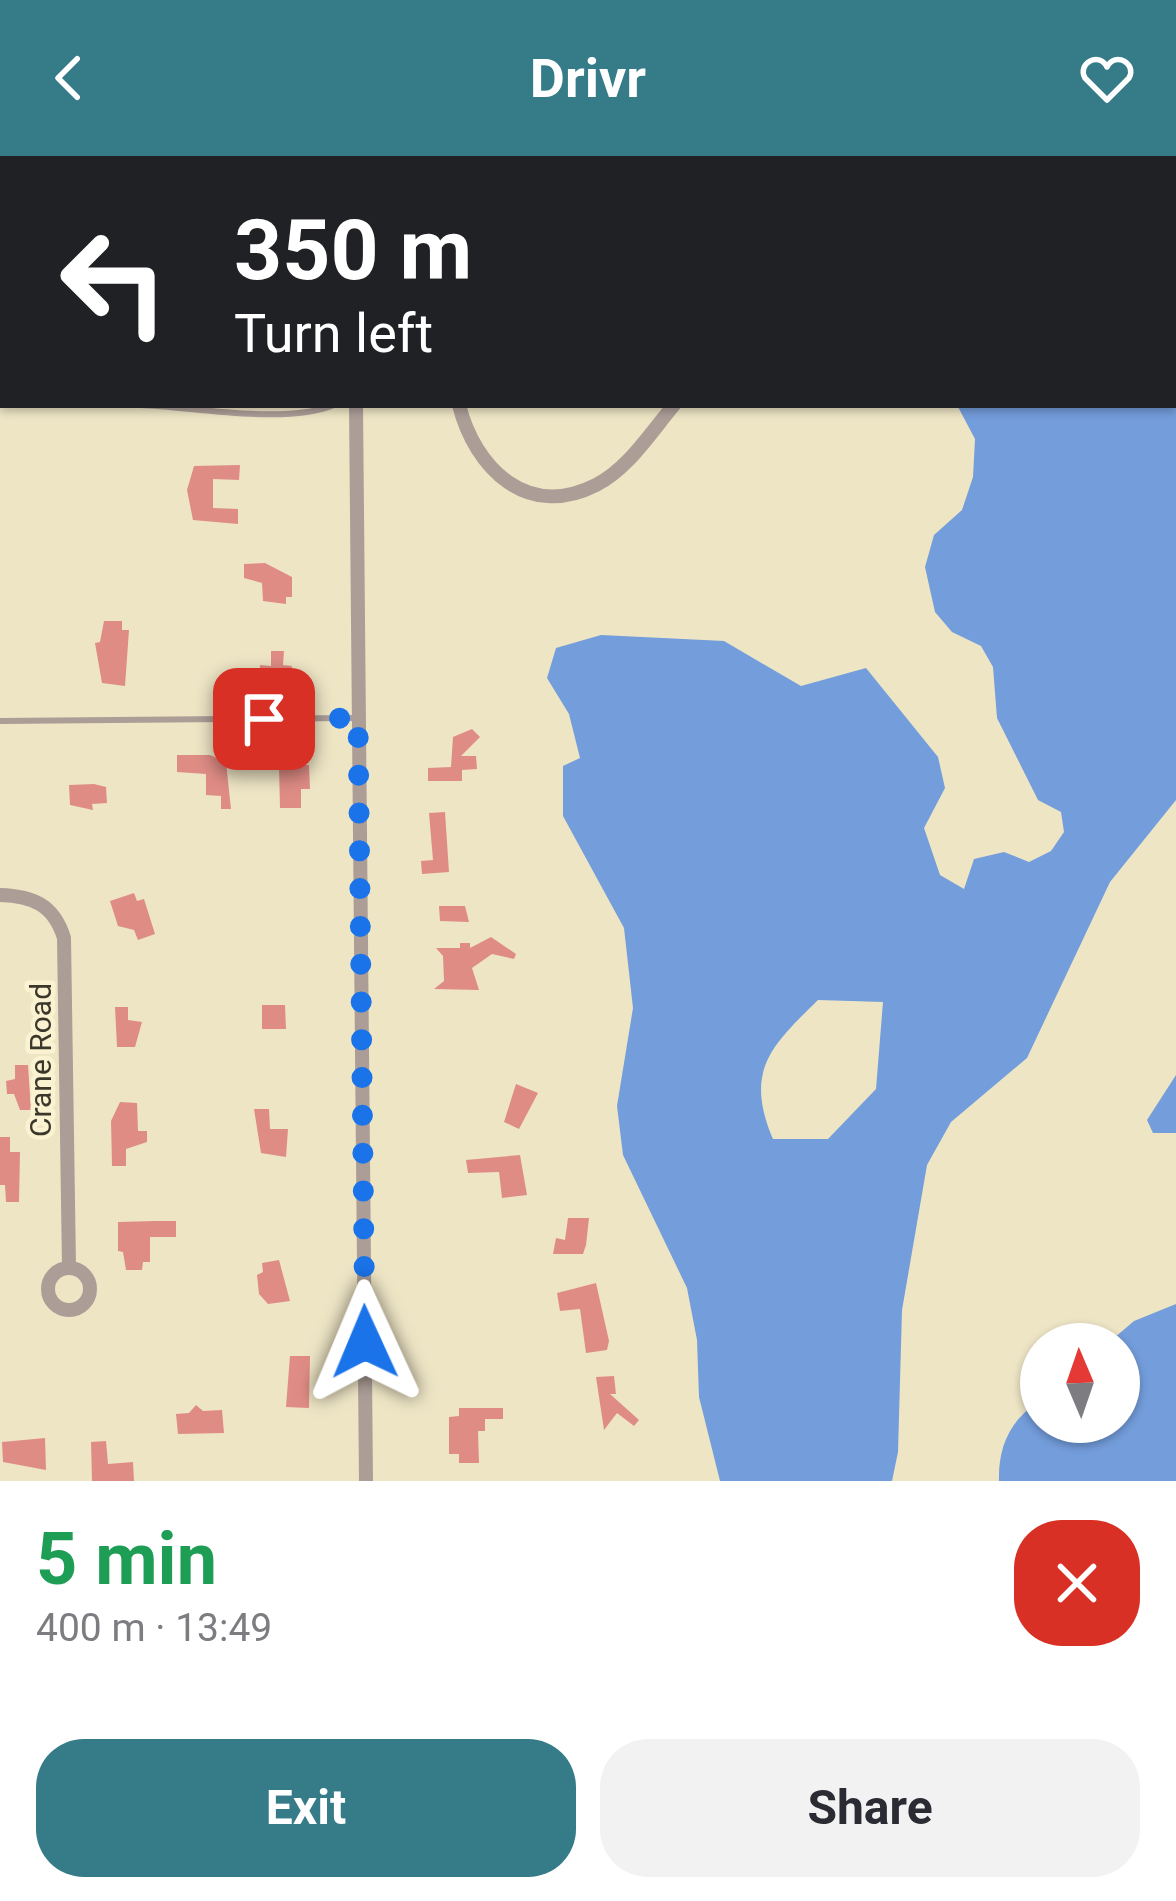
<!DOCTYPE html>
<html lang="en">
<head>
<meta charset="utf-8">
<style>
  body { margin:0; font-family:Roboto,sans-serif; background:#f2f2f3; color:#2b2b33; height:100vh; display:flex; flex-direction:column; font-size:45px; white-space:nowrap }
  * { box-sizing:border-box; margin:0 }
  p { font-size:39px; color:#7c7c81 }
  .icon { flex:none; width:66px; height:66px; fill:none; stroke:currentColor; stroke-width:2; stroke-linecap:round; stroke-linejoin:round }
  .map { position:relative; height:1325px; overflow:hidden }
  .side { display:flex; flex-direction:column; background:#fff; flex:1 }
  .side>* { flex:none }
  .guide { position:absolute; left:0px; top:0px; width:1176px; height:252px; box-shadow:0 3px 9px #0004; background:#202124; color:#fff; overflow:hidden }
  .needle { width:78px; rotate:358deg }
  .controls { position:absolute; left:1020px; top:1167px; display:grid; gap:24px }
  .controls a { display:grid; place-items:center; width:120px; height:120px; border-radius:50%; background:#fff; box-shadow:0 3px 9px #0004; font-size:60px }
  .pin { position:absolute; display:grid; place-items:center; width:102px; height:102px; color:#fff; margin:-51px; border-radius:24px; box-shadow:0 6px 18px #0006 }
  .me { position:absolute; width:132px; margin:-66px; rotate:359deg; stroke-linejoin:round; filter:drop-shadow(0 0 9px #0008) }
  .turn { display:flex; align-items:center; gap:42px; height:252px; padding:0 36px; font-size:54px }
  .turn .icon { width:156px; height:156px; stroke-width:2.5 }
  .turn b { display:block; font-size:84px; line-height:102px }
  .round { display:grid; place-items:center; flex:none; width:126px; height:126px; border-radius:48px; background:#f2f2f3 }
  .headline { display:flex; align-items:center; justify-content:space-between; height:204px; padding:0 36px }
  h1 { font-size:72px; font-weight:700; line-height:90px; color:#1e9e55 }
  .action { display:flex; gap:24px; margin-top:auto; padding:24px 36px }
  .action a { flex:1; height:138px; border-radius:48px; background:#357b88; color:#fff; font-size:48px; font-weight:700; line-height:138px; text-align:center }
  .action a+a { background:#f2f2f3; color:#2b2b33 }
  header { display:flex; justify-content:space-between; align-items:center; height:156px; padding:0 36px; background:#357b88; color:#fff; font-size:54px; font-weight:700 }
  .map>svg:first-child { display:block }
  .water { fill:#739ddb; fill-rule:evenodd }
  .building { fill:#df8c85 }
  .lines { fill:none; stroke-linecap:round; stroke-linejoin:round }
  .lane { stroke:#ac9d97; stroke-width:6 }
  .street { stroke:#ac9d97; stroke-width:14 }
  .route { stroke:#1a73e8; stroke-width:21; stroke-dasharray:0 37.8 }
  .labels { text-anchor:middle; stroke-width:9; stroke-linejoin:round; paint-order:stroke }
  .street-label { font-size:30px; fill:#3b382b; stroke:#fbf2d2 }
</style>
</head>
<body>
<header><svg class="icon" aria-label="back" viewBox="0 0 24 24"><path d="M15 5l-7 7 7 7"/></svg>Drivr<svg class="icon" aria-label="heart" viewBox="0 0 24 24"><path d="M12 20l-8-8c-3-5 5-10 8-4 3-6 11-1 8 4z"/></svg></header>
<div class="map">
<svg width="1176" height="1325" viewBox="0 0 1176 1325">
  <rect width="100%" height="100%" fill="#eee5c5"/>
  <g class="water">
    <path d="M1176,10V644L1110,726L1027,902L951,966L927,1009L902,1154L898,1296L892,1325H720L699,1241L697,1184L687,1132L623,999L617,950L633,852L624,772L563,660V610L580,602L569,558L547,522L556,492L601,479L724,485L801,530L866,512L938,601L945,632L924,672L940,719L964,733L974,703L1004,696L1029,706L1051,695L1064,676L1061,656L1038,644L997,562L993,511L981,490L952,476L935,456L925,411L934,379L962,354L973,321L975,283L957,249H1173ZM818,844L883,846L876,933L828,983H773C744,915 771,890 818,844Z"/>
    <path d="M1176,919V977H1153L1147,964Z"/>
    <path d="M1176,1148V1325H999C998,1292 1010,1262 1041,1245V1266H1119V1188H1107L1134,1165Z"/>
  </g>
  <g class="building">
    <path d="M240,309L239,324L213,323V352L238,353V368L193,364L187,334L194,310Z"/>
    <path d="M265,407L292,421V441H286V448L263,445L262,427L244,422V408Z"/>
    <path d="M104,465H122V474H129L125,530L102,527L95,487L100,486Z"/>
    <path d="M271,495H284L283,509L292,510L285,547L242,545L244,524L259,525L260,509L271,510Z"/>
    <path d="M472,573L480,581L461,600H476L477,613L462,614V625H428V612L451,611L453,581Z"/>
    <path d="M287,596H303V609H309L310,633H301V652H280L279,610H287Z"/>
    <path d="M177,599H210L226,606L231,653H221V640L206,639V618L177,616Z"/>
    <path d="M94,628L106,631L107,647L92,648L93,654L70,649L69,629Z"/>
    <path d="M445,656L449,716L422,718L421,705L433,704L429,657Z"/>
    <path d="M134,737L137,745L144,743L155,778L138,784L134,774L118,770L110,745Z"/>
    <path d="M439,750H465L469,766L440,765Z"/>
    <path d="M491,781L516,798L514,803L492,798L472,812L479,834L434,833L444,825L443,800L436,792H460V787H470V792Z"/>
    <path d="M262,849H285L286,873H262Z"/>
    <path d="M115,851H128V864L142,866L135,891H117Z"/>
    <path d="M15,909H28L31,954H20L14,938H7L6,925L15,923Z"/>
    <path d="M516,928L538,937L519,973L504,966Z"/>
    <path d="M120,946L137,947L138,975H147V986L126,993V1010H112L111,965Z"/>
    <path d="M254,953H269L270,973H288L286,1001L261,997Z"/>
    <path d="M0,981H10V996H20L19,1046H6L5,1029H0Z"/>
    <path d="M520,999L527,1039L502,1042L499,1016L468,1017L466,1004Z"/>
    <path d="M568,1062H589L586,1089L583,1098H553L556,1082L565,1084Z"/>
    <path d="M155,1065H176V1081H150V1106H143L142,1114H126L123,1096L118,1095V1066Z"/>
    <path d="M279,1104L290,1145L268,1148L259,1138L257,1119L263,1116L262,1107Z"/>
    <path d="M596,1127L609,1185L607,1194L586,1197L580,1153L560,1155L557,1137Z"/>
    <path d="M290,1200H310L309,1252L286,1251Z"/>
    <path d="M614,1220L616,1238H610L639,1264L634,1270L617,1257L604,1274L596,1221Z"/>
    <path d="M196,1249L203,1255L222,1254L224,1277L178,1278L176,1258L189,1257Z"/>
    <path d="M459,1252H503V1263H485V1275H478L479,1307H459V1298H449V1261L459,1260Z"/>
    <path d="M45,1282L46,1314L3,1306L2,1286Z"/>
    <path d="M106,1285L108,1308L133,1306L134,1325H92L91,1286Z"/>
  </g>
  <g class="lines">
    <g class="lane">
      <path d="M0,244L3,245"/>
      <path d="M141,249C194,251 286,269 334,249"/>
      <path d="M0,565L356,562"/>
    </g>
    <g class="street">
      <path d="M355,3V0"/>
      <path d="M356,249L366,1325"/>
      <path d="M459,249C475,312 527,364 596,329C628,313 651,276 674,249"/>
      <path d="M0,739C33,740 54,749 64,782L69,1111"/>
      <circle cx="69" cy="1133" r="21"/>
    </g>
  </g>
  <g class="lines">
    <path class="route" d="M264,563L358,562L365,1186"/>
  </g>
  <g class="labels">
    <g class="street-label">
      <text transform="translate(41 904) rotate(-90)" y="10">Crane Road</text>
    </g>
  </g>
</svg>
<div class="controls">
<a><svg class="needle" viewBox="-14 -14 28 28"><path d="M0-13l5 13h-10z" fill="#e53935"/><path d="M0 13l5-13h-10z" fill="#7c7c81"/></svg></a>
</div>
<div class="pin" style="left:264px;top:563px;background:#d93025"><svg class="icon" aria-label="arrive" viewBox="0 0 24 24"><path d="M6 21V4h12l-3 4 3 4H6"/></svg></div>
<svg class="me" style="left:365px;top:1186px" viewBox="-20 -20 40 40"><path d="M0-17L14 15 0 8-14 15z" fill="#1a73e8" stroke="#fff" stroke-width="4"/></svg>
<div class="guide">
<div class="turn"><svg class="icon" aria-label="left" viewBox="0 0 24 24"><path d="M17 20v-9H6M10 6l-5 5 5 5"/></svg><div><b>350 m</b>Turn left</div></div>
</div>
</div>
<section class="side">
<div class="headline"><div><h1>5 min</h1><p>400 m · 13:49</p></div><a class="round" style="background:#d93025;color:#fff"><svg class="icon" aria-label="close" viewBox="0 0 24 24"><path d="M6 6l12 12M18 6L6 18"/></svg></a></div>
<div class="action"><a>Exit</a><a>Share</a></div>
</section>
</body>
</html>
